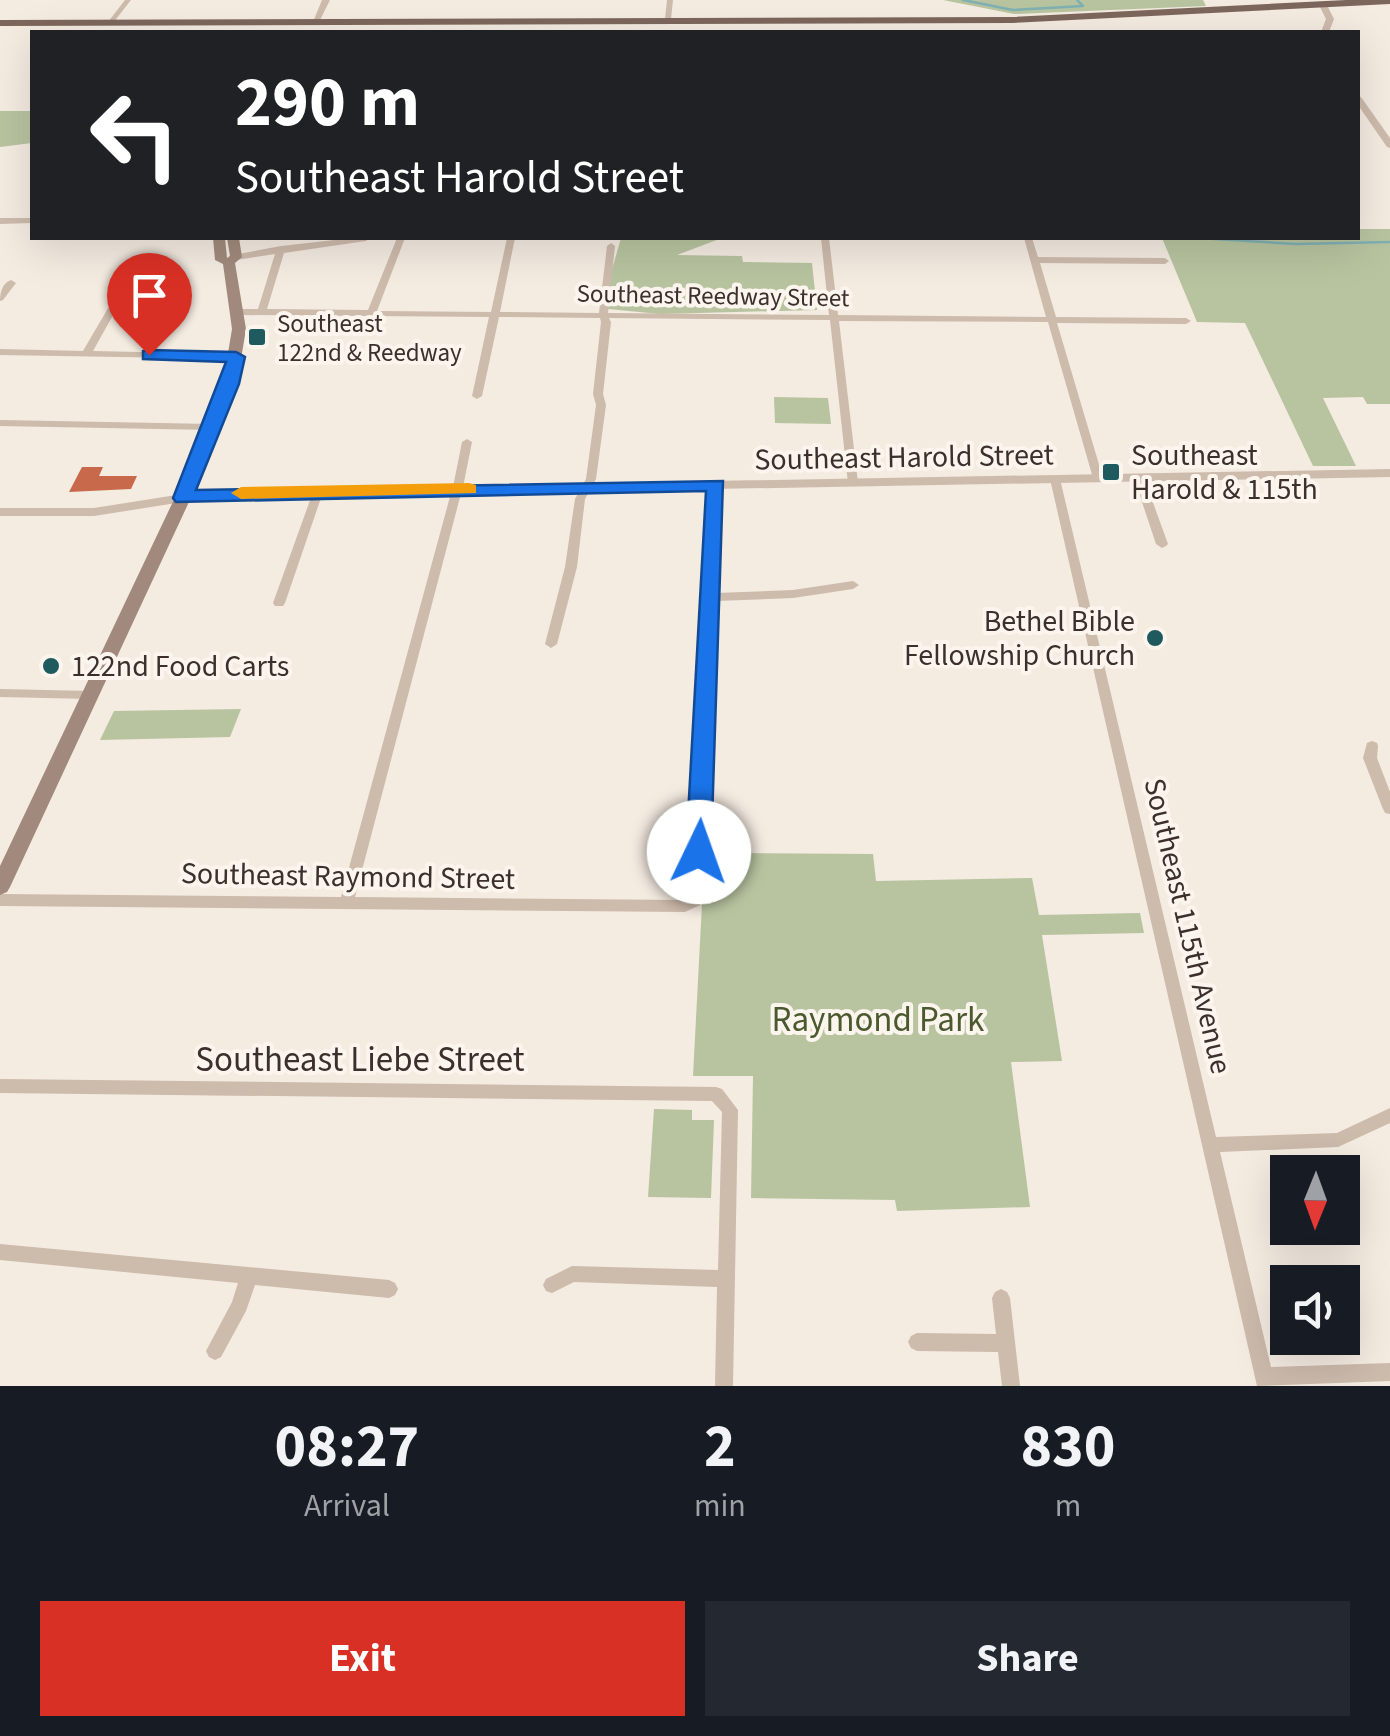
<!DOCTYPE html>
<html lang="en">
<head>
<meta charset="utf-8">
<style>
  body { margin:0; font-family:"Source Sans 3",sans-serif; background:#242831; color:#f1f3f6; height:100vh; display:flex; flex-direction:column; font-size:38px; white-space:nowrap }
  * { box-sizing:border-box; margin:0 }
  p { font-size:32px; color:#9ea1a6 }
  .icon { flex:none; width:55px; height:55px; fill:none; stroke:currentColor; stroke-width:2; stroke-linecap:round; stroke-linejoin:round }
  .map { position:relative; height:1386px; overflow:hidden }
  .sheet { display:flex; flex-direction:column; background:#171b24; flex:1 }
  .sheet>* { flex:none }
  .hud { position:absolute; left:30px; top:30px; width:1330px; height:210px; border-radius:0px; box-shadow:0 10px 40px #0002; background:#202124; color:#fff; overflow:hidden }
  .needle { width:65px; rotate:181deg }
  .controls { position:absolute; left:1270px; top:1155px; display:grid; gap:20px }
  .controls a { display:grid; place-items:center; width:90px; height:90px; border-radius:0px; background:#171b24; box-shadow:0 10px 40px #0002; font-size:50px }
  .pin { position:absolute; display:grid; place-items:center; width:85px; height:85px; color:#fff; margin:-102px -42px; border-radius:50% 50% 50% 0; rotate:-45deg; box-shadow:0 0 10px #0007 }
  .pin .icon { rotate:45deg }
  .me { position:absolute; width:110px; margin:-55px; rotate:3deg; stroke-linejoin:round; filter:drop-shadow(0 0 8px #0008) }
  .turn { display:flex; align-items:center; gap:35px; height:210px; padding:0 40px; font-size:45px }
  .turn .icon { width:130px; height:130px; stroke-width:2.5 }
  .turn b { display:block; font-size:70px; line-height:85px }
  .eta { display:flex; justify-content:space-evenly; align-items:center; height:170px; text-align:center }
  .eta b { font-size:60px; font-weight:700; line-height:70px }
  .primary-button { display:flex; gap:20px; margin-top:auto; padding:20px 40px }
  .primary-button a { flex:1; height:115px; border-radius:0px; background:#d93025; color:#fff; font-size:40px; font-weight:700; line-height:115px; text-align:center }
  .primary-button a+a { background:#242831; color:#f1f3f6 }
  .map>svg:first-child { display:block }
  .green { fill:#b8c4a0 }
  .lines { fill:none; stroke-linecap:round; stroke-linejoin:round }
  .stream { stroke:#7fb0b2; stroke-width:2.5 }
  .building { fill:#c8694b }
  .minor { fill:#cdbbac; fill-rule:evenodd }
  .tertiary { fill:#cdbbac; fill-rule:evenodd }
  .secondary { fill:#a18a7d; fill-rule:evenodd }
  .primary { fill:#7d675c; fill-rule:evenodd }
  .route { fill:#1a73e8; stroke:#114b97; stroke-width:2.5 }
  .slow { fill:#f59e0b }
  .poi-dot { fill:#1f5a5e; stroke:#fbf5ee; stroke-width:4 }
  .labels { text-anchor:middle; stroke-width:8; stroke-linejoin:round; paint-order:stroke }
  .far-street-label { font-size:25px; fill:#3b302b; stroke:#fbf5ee }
  .far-poi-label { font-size:25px; fill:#3b302b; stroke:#fbf5ee; text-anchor:start }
  .poi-label { font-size:30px; fill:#3b302b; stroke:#fbf5ee; text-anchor:start }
  .street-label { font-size:30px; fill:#3b302b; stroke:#fbf5ee }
  .near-park-label { font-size:35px; fill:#4a5a2e; stroke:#fbf5ee }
  .near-street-label { font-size:35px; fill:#3b302b; stroke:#fbf5ee }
</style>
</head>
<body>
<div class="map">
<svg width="1390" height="1386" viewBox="0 0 1390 1386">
  <rect width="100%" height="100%" fill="#f4ebe1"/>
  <g class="green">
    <path d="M943,0H1203L1206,6L1014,14Z"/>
    <path d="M0,111H32V143L0,147Z"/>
    <path d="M1358,229H1390V404H1367L1363,397L1323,398L1356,466H1313L1245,323L1197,322L1162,238H1358Z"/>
    <path d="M621,238H722L677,255L742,256L743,262L812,263L817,310L660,314L608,309L611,273Z"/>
    <path d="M774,397L828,398L831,424L775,423Z"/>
    <path d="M241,709L230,737L100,740L114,711Z"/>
    <path d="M713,853L873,854L876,881L1032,878L1039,915L1140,913L1144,933L1042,935L1062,1061L1011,1062L1030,1207L897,1211L895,1200L751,1198L753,1076H693L702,904H711Z"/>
    <path d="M654,1109L692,1110V1120H714L711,1198L648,1197Z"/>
  </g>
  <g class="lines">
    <g class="stream">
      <path d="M963,0L1013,10L1083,6L1077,0"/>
      <path d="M1199,238L1296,244L1390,242"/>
    </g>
  </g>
  <path class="building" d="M82,467H103L99,476H137L131,489L69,492Z"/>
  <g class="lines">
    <g class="minor">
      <path d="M125,0H131L113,23H109L108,22Z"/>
      <path d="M667,0H673L671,19L668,21L665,19Z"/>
      <path d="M0,218H32V223L0,224Z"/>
      <path d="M352,238H370L366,241L284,253L267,309L368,310L397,238H405L377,311L491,312L507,238H515L500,312L599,313L607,246L611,243L615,246L608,313L829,315L821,238H829L838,315L1046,317L1024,238H1032L1038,257L1165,258L1169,261L1165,264L1040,263L1056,317L1186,318L1191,321L1186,324L1057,323L1103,478L1098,481L1093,478L1048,322L839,321L858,483L853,486L848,483L830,320L609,318L611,322L603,394L606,405L596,479L585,499L577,567L557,644L551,648L545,644L565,567L575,499L586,479L596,405L593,394L601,322L600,318L499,317L482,396L477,399L472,396L489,317L239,315L234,312L239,309H258L275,254L236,260L233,259V255L281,246Z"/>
      <path d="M132,271L136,274L93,351L236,354L239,355V359L0,355V349L83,351L128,274Z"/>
      <path d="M11,280L16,283L3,300L0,301C0,293 2,283 11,280Z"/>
      <path d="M0,420L212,424L217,427L212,430L0,426Z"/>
      <path d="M467,439L472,442L464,482L355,897L683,900L688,898L711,485L716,482L721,485L716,593L793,590L853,581L859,585L853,589L793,598L716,601L702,901L700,905L685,912L0,906V894L341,897L454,482L462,442Z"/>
      <path d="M1139,475L1144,478L1168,544L1166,546L1162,548L1156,544L1134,478Z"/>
      <path d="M1055,476L1060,479L1216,1137L1337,1133L1390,1108V1123L1338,1147L1220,1152L1271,1367L1390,1363V1381L1257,1386L1050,479Z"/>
      <path d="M318,489L323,492L285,603L283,606H275L273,603L313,492Z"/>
      <path d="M0,689L91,691L97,695L91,699L0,697Z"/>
      <path d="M1372,741L1377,743L1378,746L1377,758L1390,792V814L1385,813L1383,809L1363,758L1367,743Z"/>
      <path d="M0,1079L716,1087L722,1089L738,1110L733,1386H715L717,1287L574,1282L552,1293L546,1291L543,1285L546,1279L572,1266L718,1270L722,1112L712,1101L0,1093Z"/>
      <path d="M0,1244L389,1280L395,1283L398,1289L395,1295L389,1298L255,1285L246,1311L221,1357L215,1360L209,1357L206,1351L232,1302L238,1283L0,1260Z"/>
      <path d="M1001,1289L1007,1292L1010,1298L1020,1386H1002L998,1352L917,1351L911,1348L908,1342L911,1336L917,1333L996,1334L992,1298L995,1292Z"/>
    </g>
    <g class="tertiary">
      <path d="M322,0H330L319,22H313Z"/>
      <path d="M1323,3L1327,5L1334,19L1329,32H1321L1326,19L1319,5Z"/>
      <path d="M1358,96L1361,97L1390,138V148L1387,147L1358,105Z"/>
      <path d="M1390,469V477L208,498L94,516H0V508H94L208,490Z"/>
    </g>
    <path class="secondary" d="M213,238H225L227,258L230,256L227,238H239L242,257L235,263L246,329L237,383L195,489L10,887L7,892L0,895V866L179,489L223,383L232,329L223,264L215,260Z"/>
    <path class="primary" d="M1346,0H1390V4L1012,23L0,26V20L1012,17Z"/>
  </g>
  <path class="route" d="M149,350L236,352L245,357L239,384L196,490L723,481L711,852L708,859H690L686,852L706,491L176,502L173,498L226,362L143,359V351Z"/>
  <path class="slow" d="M469,483L476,485V493L241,499L231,493L241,487Z"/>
  <g class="poi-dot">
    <rect x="247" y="327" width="20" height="20" rx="5"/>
    <rect x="1101" y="462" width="20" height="20" rx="5"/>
    <circle cx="1155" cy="638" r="10"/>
    <circle cx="51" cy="666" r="10"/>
  </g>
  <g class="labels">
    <g class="far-street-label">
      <text transform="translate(713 295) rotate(1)" y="9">Southeast Reedway Street</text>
    </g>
    <g class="far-poi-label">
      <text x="277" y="332">Southeast<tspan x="277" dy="29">122nd &amp; Reedway</tspan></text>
    </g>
    <g class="poi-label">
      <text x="1131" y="465">Southeast<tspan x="1131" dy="34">Harold &amp; 115th</tspan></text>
      <text x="1135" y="631" text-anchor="end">Bethel Bible<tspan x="1135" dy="34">Fellowship Church</tspan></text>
      <text x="71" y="676">122nd Food Carts</text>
    </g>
    <g class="street-label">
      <text transform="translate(904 457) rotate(-1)" y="10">Southeast Harold Street</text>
      <text transform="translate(348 876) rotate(1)" y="10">Southeast Raymond Street</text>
      <text transform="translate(1188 926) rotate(77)" y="10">Southeast 115th Avenue</text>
    </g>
    <g class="near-park-label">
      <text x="878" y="1031">Raymond Park</text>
    </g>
    <g class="near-street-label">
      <text x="360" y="1071">Southeast Liebe Street</text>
    </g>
  </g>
</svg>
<div class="controls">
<a><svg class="needle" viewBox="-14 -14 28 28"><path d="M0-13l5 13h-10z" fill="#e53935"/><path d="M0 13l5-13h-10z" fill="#9ea1a6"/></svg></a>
<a><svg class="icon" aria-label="sound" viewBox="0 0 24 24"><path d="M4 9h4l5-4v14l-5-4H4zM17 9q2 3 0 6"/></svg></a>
</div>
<div class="pin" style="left:149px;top:355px;background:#d93025"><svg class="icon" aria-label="arrive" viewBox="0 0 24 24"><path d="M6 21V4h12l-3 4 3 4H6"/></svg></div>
<svg class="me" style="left:699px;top:852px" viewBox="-20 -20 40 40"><circle r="19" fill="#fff"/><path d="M0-13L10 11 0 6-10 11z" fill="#1a73e8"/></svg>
<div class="hud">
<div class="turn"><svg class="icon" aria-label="left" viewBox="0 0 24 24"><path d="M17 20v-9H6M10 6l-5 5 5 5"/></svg><div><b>290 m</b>Southeast Harold Street</div></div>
</div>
</div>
<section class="sheet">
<div class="eta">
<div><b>08:27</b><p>Arrival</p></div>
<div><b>2</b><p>min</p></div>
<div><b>830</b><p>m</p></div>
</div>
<div class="primary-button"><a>Exit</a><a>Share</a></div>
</section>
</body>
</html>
